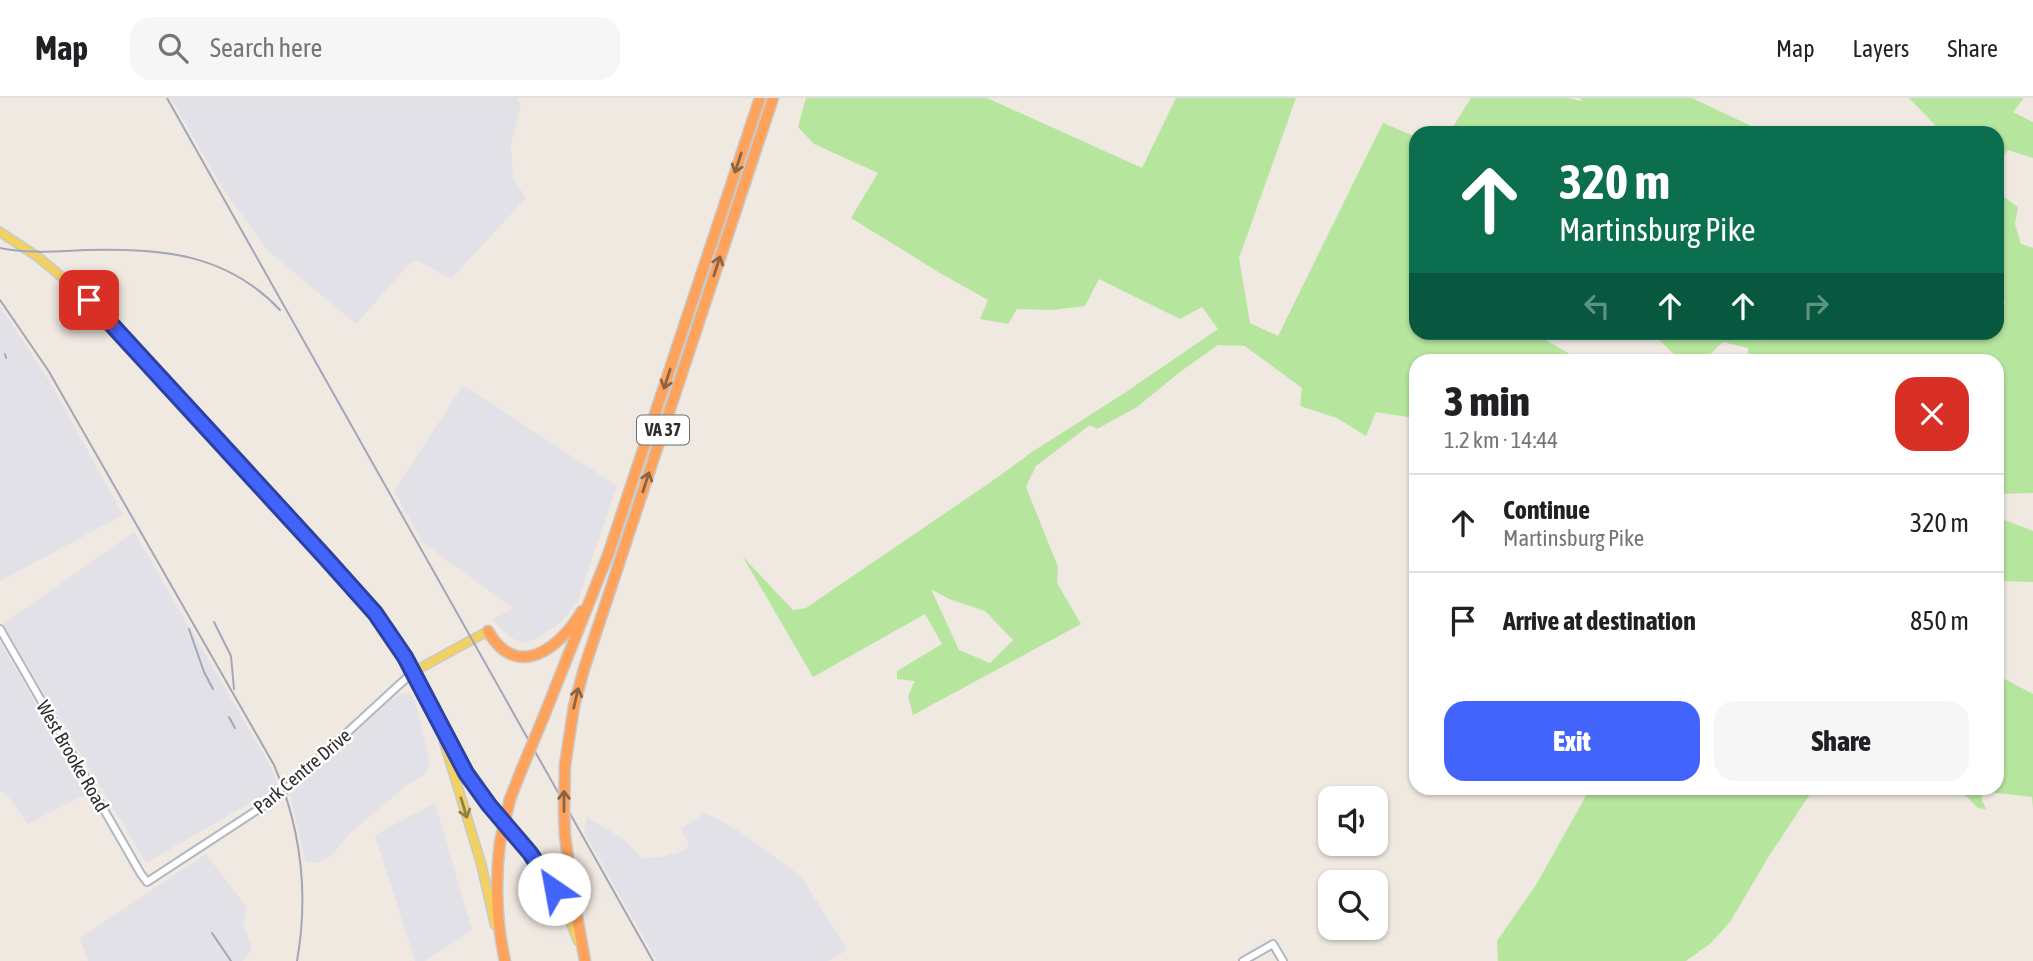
<!DOCTYPE html>
<html lang="en">
<head>
<meta charset="utf-8">
<style>
  body { margin:0; font-family:"Asap Condensed",sans-serif; background:#f6f6f6; color:#202124; height:100vh; display:flex; flex-direction:column; font-size:26px; white-space:nowrap }
  * { box-sizing:border-box; margin:0 }
  p { font-size:23px; color:#757577 }
  .icon { flex:none; width:38px; height:38px; fill:none; stroke:currentColor; stroke-width:2; stroke-linecap:round; stroke-linejoin:round }
  .map { position:relative; flex:1; overflow:hidden }
  .drawer { position:absolute; left:1409px; top:256px; width:595px; height:441px; display:flex; flex-direction:column; background:#fff; border-radius:21px; box-shadow:0 2px 5px #0004 }
  .drawer>* { flex:none }
  .hud { position:absolute; left:1409px; top:28px; width:595px; height:214px; border-radius:21px; box-shadow:0 2px 5px #0004; background:#0b6e4f; color:#fff; overflow:hidden }
  .fabs { position:absolute; left:1318px; top:688px; display:grid; gap:14px }
  .fabs a { display:grid; place-items:center; width:70px; height:70px; border-radius:14px; background:#fff; box-shadow:0 2px 5px #0004; font-size:35px }
  .pin { position:absolute; display:grid; place-items:center; width:60px; height:60px; color:#fff; margin:-30px; border-radius:14px; box-shadow:0 4px 10px #0006 }
  .me { position:absolute; width:77px; margin:-38px; rotate:327deg; stroke-linejoin:round; filter:drop-shadow(0 0 5px #0008) }
  .turn { display:flex; align-items:center; gap:24px; height:147px; padding:0 35px; font-size:32px }
  .turn .icon { width:91px; height:91px; stroke-width:2.5 }
  .turn b { display:block; font-size:49px; line-height:60px }
  .lanes { display:flex; align-items:center; height:66px; padding:0 35px; background:#0003; justify-content:center; gap:35px; direction:ltr }
  .lanes .off { opacity:.35 }
  .round { display:grid; place-items:center; flex:none; width:74px; height:74px; border-radius:21px; background:#f6f6f6 }
  .headline { display:flex; align-items:center; justify-content:space-between; height:119px; padding:0 35px }
  h1 { font-size:42px; font-weight:800; line-height:52px }
  .cta { display:flex; gap:14px; margin-top:auto; padding:14px 35px }
  .cta a { flex:1; height:80px; border-radius:21px; background:#4264fb; color:#fff; font-size:28px; font-weight:800; line-height:80px; text-align:center }
  .cta a+a { background:#f6f6f6; color:#202124 }
  ul { padding:0; list-style:none }
  li { display:flex; align-items:center; gap:21px; height:98px; padding:0 35px; border-top:2px solid #e0e0e0 }
  li div { flex:1 }
  li b { display:block; font-size:26px }
  li em { font-style:normal }
  header { display:flex; align-items:center; gap:42px; box-sizing:border-box; height:98px; padding:0 35px; background:#fff; border-bottom:2px solid #e0e0e0 }
  header strong { font-size:33px }
  nav { display:flex; gap:38px; margin-inline-start:auto; font-size:24px }
  .search { width:490px; height:63px; background:#f6f6f6; display:flex; align-items:center; gap:18px; box-sizing:border-box; padding:0 24px; border-radius:21px; color:#757577; font-size:26px }
  .map>svg:first-child { display:block }
  .industrial { fill:#e3e1e8 }
  .green { fill:#b6e59e; fill-rule:evenodd }
  .lines { fill:none; stroke-linecap:round; stroke-linejoin:round }
  .minor-casing { stroke:#b4b7c1; stroke-width:10 }
  .major-casing { stroke:#c9c9c9; stroke-width:11 }
  .highway-casing { stroke:#c9c9c9; stroke-width:13 }
  .minor { stroke:#fff; stroke-width:6 }
  .major { stroke:#f2d163; stroke-width:8 }
  .highway { stroke:#ffa35c; stroke-width:10 }
  .rail { stroke:#a3a6b8; stroke-width:2 }
  .highway-bridge-casing { stroke:#c9c9c9; stroke-width:13; stroke-linecap:butt }
  .highway-bridge { stroke:#ffa35c; stroke-width:10 }
  .oneway { stroke:#8c6343 }
  .oneway2 { stroke:#908048 }
  .route-casing { stroke:#2b41a3; stroke-width:18 }
  .route { stroke:#4264fb; stroke-width:12 }
  .labels { text-anchor:middle; stroke-width:5; stroke-linejoin:round; paint-order:stroke }
  .shield { fill:#fff; stroke:#6d6d6d; stroke-width:2 }
  .shield-label { font-size:18px; font-weight:bold; fill:#2e2e2e }
  .street-label { font-size:19px; fill:#2e2e2e; stroke:#fff }
</style>
</head>
<body>
<header>
<strong>Map</strong>
<div class="search"><svg class="icon" aria-label="search" viewBox="0 0 24 24"><circle cx="10" cy="10" r="6"/><path d="M15 15l6 6"/></svg>Search here</div>
<nav><a>Map</a><a>Layers</a><a>Share</a></nav>
</header>
<div class="map">
<svg width="2033" height="863" viewBox="0 0 2033 863">
  <rect width="100%" height="100%" fill="#efe9e1"/>
  <g class="industrial">
    <path d="M171,0H517L521,6L511,47L513,80L526,100L451,181L416,162L409,166L356,226L268,153L223,91Z"/>
    <path d="M0,208L51,286L123,417L0,483Z"/>
    <path d="M463,287L617,388L577,505L560,525L537,540L525,545L511,540L492,522L513,510L423,445L394,393Z"/>
    <path d="M134,434L272,671L278,689L146,765L3,526Z"/>
    <path d="M0,544L88,695L28,726L7,697L0,692Z"/>
    <path d="M408,595L411,596L416,607L430,665L424,677L408,686L349,736L333,756L320,764H306L290,696L389,603L402,596Z"/>
    <path d="M435,705L472,832L425,863H415L375,737Z"/>
    <path d="M705,715L734,730L801,778L847,852L828,863H657L584,734L587,719L622,740L643,761L666,758L685,752L688,749V744L680,731Z"/>
    <path d="M206,756L247,810L243,826L252,851L243,863H88L80,840Z"/>
  </g>
  <g class="green">
    <path d="M806,0H987L1142,70L1176,0H1296L1239,160L1250,225L1278,238L1383,25L1416,39V234L1534,235L1580,262H1416V323L1408,319L1376,314L1366,338L1337,320L1300,308L1302,290L1245,248L1218,247L1180,274L1137,309L1097,331L1090,327L1036,368L1026,389L1058,469L1057,485L1081,526L913,617L908,598L915,583L897,581V573L942,546L925,516L813,579L743,459L793,512L806,510L998,379L1032,354L1123,296L1218,231L1202,209L1180,221L1099,181L1085,208L1052,212L1017,211L1008,226L980,221L988,202L940,175L851,120L878,75L814,46L798,29ZM931,491L949,501L985,513L1013,542L990,565L959,552Z"/>
    <path d="M1471,0H1568L1582,3L1580,0H1692L1766,35H1449Z"/>
    <path d="M1909,0H2024L2013,14L2033,24V60L2008,52L1997,67V35H1948L1936,28Z"/>
    <path d="M1997,94L2018,109L2015,126L2021,146L2033,150V395L1997,396V262H1749L1748,250L1723,244L1704,262H1680L1652,235L1961,234L1962,237L1984,238L1985,235L1997,234V226H1999L2005,203L1997,200Z"/>
    <path d="M2002,421L2033,433V484L1997,483V425Z"/>
    <path d="M1997,577L2033,596V710L2032,699L1981,693L1982,702L1986,711L1978,710L1958,690H1997Z"/>
    <path d="M1680,690H1814L1769,758L1730,824L1711,845L1686,863H1498L1497,843L1536,787L1587,696L1609,691L1680,692Z"/>
  </g>
  <g class="lines">
    <defs>
      <g id="minor">
        <path d="M0,531L141,776L147,784L277,699L413,574"/>
        <path d="M1243,863L1273,846L1283,863"/>
      </g>
      <g id="major">
        <path d="M0,134L38,159L89,202L371,511L405,559L466,675L546,777L569,820L578,843"/>
        <path d="M413,574L488,533"/>
        <path d="M444,644L481,765L495,827"/>
      </g>
      <g id="highway">
        <path d="M488,533C517,584 560,550 582,513"/>
        <path d="M544,618L608,457L760,0"/>
        <path d="M565,667L574,608L584,571L773,0"/>
        <path d="M510,701L521,673"/>
        <path d="M565,738L573,797L585,863"/>
        <path d="M500,744C495,785 496,823 505,863"/>
      </g>
    </defs>
    <use href="#minor" class="minor-casing"/>
    <use href="#major" class="major-casing"/>
    <use href="#highway" class="highway-casing"/>
    <use href="#minor" class="minor"/>
    <use href="#major" class="major"/>
    <use href="#highway" class="highway"/>
    <g class="rail">
      <path d="M167,0L653,863"/>
      <path d="M0,150C28,156 58,153 86,152C161,150 226,155 280,212"/>
      <path d="M0,202L48,272L274,667C301,730 309,795 297,863"/>
      <path d="M5,256L6,260"/>
      <path d="M214,524L231,558L234,591"/>
      <path d="M189,531L204,574L213,591"/>
      <path d="M229,619L235,630"/>
      <path d="M212,835L231,863"/>
    </g>
    <defs>
      <g id="highway-bridge">
        <path d="M565,667L564,713L565,738"/>
        <path d="M521,673L544,618"/>
        <path d="M500,744L510,701"/>
      </g>
    </defs>
    <use href="#highway-bridge" class="highway-bridge-casing"/>
    <use href="#highway-bridge" class="highway-bridge"/>
  </g>
  <defs><path id="oneway-shaft" d="M-6 0H5M1.5-3L5.5 0L1.5 3" fill="none" stroke-width="1.6" stroke-linecap="round" stroke-linejoin="round" transform="scale(1.75)"/></defs>
  <g class="oneway">
    <use href="#oneway-shaft" transform="translate(738 65) rotate(108)"/>
    <use href="#oneway-shaft" transform="translate(717 168) rotate(-72)"/>
    <use href="#oneway-shaft" transform="translate(667 281) rotate(108)"/>
    <use href="#oneway-shaft" transform="translate(646 384) rotate(-72)"/>
    <use href="#oneway-shaft" transform="translate(576 600) rotate(-77)"/>
    <use href="#oneway-shaft" transform="translate(564 703) rotate(-90)"/>
  </g>
  <use class="oneway2" href="#oneway-shaft" transform="translate(464 710) rotate(73)"/>
  <g class="lines">
    <defs>
      <path id="route" d="M89,202L324,458L375,515L405,559L466,675L489,707L530,755L554,791"/>
    </defs>
    <use href="#route" class="route-casing"/>
    <use href="#route" class="route"/>
  </g>
  <g class="labels">
    <rect class="shield" x="637" y="317.5" width="52" height="29" rx="5"/>
    <g class="shield-label">
      <text x="663" y="338">VA 37</text>
    </g>
    <g class="street-label">
      <text transform="translate(73 658) rotate(60)" y="7">West Brooke Road</text>
      <text transform="translate(302 673) rotate(-40)" y="7">Park Centre Drive</text>
    </g>
  </g>
</svg>
<div class="fabs">
<a><svg class="icon" aria-label="sound" viewBox="0 0 24 24"><path d="M4 9h4l5-4v14l-5-4H4zM17 9q2 3 0 6"/></svg></a>
<a><svg class="icon" aria-label="search" viewBox="0 0 24 24"><circle cx="10" cy="10" r="6"/><path d="M15 15l6 6"/></svg></a>
</div>
<div class="pin" style="left:89px;top:202px;background:#d93025"><svg class="icon" aria-label="arrive" viewBox="0 0 24 24"><path d="M6 21V4h12l-3 4 3 4H6"/></svg></div>
<svg class="me" style="left:554px;top:791px" viewBox="-20 -20 40 40"><circle r="19" fill="#fff"/><path d="M0-13L10 11 0 6-10 11z" fill="#4264fb"/></svg>
<div class="hud">
<div class="turn"><svg class="icon" aria-label="ahead" viewBox="0 0 24 24"><path d="M12 20V5M6 11l6-6 6 6"/></svg><div><b>320 m</b>Martinsburg Pike</div></div>
<div class="lanes"><svg class="icon off" aria-label="left" viewBox="0 0 24 24"><path d="M17 20v-9H6M10 6l-5 5 5 5"/></svg><svg class="icon" aria-label="ahead" viewBox="0 0 24 24"><path d="M12 20V5M6 11l6-6 6 6"/></svg><svg class="icon" aria-label="ahead" viewBox="0 0 24 24"><path d="M12 20V5M6 11l6-6 6 6"/></svg><svg class="icon off" aria-label="right" viewBox="0 0 24 24"><path d="M7 20v-9h11M14 6l5 5-5 5"/></svg></div>
</div>
<section class="drawer">
<div class="headline"><div><h1>3 min</h1><p>1.2 km · 14:44</p></div><a class="round" style="background:#d93025;color:#fff"><svg class="icon" aria-label="close" viewBox="0 0 24 24"><path d="M6 6l12 12M18 6L6 18"/></svg></a></div>
<ul>
<li><svg class="icon" aria-label="ahead" viewBox="0 0 24 24"><path d="M12 20V5M6 11l6-6 6 6"/></svg><div><b>Continue</b><p>Martinsburg Pike</p></div><em>320 m</em></li>
<li><svg class="icon" aria-label="arrive" viewBox="0 0 24 24"><path d="M6 21V4h12l-3 4 3 4H6"/></svg><div><b>Arrive at destination</b></div><em>850 m</em></li>
</ul>
<div class="cta"><a>Exit</a><a>Share</a></div>
</section>
</div>
</body>
</html>
